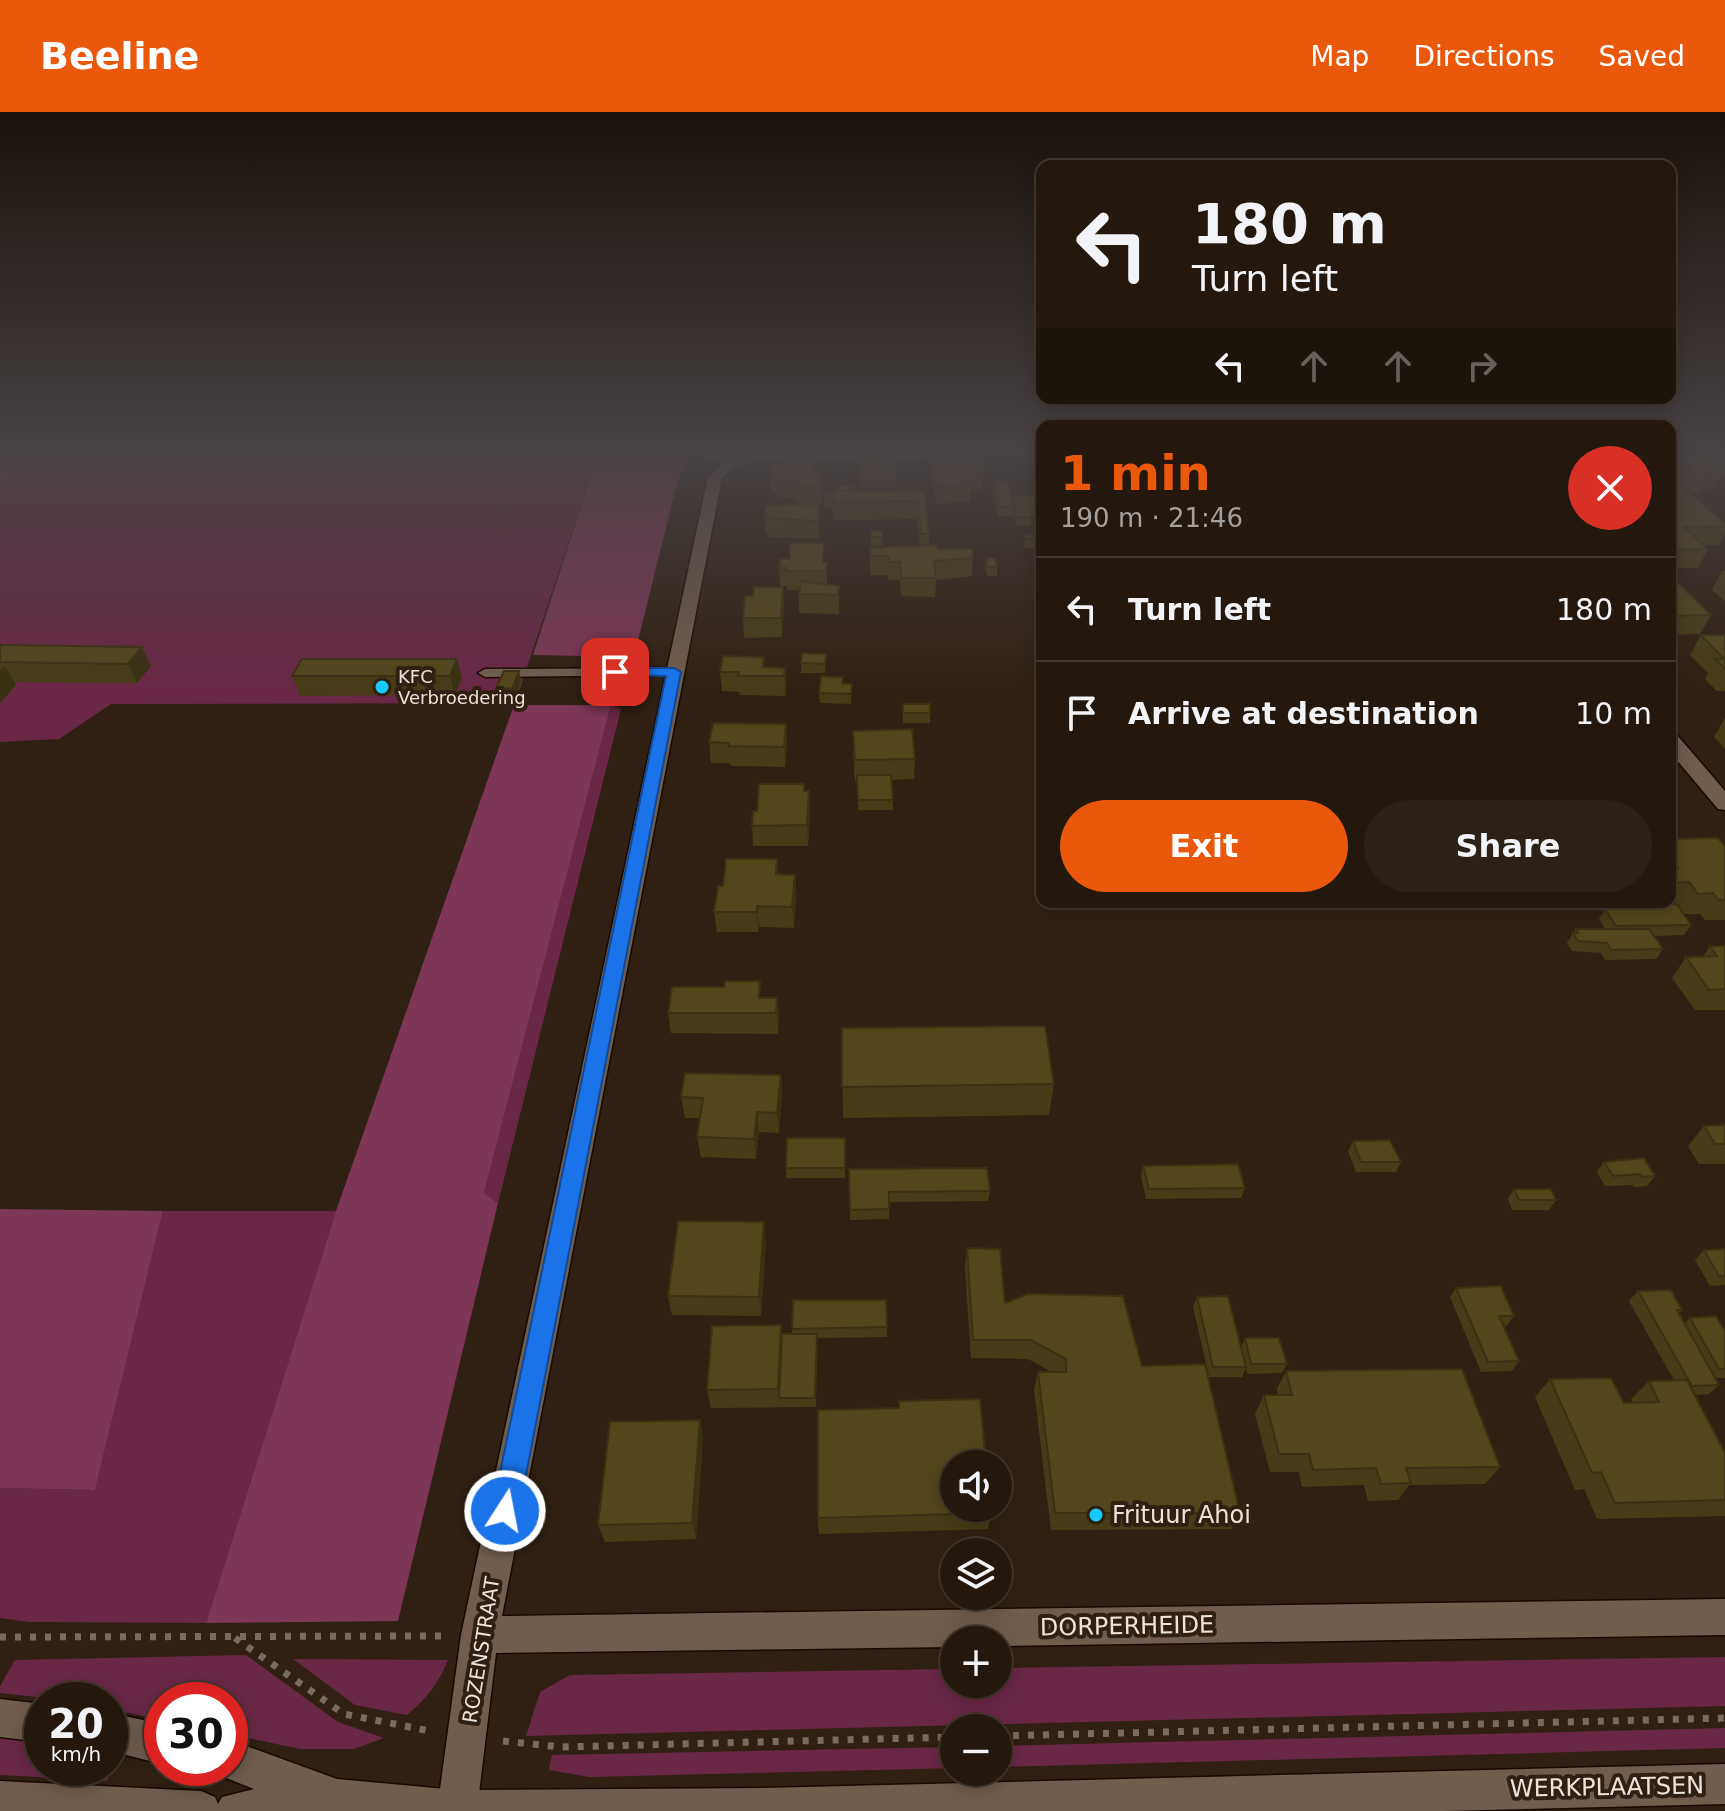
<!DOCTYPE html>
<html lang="en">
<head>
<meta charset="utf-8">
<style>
  body { margin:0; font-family:"DejaVu Sans",sans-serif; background:#2c2117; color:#f1f3f6; height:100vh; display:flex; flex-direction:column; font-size:30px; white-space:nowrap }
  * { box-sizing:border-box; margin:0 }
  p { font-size:26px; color:#a3a09e }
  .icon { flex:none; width:44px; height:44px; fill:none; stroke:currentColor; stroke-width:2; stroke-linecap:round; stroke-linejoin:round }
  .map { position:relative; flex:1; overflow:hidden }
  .panel { position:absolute; left:1036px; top:308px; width:640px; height:488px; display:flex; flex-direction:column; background:#24180e; border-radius:16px; box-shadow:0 4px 20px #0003,0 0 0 2px #41372e }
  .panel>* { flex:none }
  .guide { position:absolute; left:1036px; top:48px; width:640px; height:244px; border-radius:16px; box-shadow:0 4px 20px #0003,0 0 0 2px #41372e; background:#24180e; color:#f1f3f6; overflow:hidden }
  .tools { position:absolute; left:940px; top:1338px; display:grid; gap:16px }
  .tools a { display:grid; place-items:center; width:72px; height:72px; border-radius:50%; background:#24180e; box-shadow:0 4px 20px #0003,0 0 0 2px #41372e; font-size:40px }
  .speed { position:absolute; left:24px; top:1570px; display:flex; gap:16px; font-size:40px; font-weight:700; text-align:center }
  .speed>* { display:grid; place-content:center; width:104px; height:104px; border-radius:50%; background:#24180e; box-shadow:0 4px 20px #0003,0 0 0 2px #41372e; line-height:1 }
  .speed small { font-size:20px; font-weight:400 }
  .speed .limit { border:12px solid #d22; background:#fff; color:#111 }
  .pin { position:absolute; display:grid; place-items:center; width:68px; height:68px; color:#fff; margin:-34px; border-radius:16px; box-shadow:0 4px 12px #0006 }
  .me { position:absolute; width:88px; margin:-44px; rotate:11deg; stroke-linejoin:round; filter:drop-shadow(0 0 6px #0008) }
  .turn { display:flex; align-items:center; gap:28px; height:168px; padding:0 24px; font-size:36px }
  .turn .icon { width:104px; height:104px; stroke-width:2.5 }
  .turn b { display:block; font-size:56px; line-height:68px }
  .lanes { display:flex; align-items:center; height:76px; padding:0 24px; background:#0003; justify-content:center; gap:40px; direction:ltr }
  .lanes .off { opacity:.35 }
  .round { display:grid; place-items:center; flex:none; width:84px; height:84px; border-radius:42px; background:#2c2117 }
  .summary { display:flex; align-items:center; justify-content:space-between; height:136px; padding:0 24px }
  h1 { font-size:48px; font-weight:800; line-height:60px; color:#ea580c }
  .cta { display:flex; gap:16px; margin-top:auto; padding:16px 24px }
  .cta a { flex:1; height:92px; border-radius:48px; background:#ea580c; color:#fff; font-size:32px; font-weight:800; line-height:92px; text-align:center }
  .cta a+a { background:#2c2117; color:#f1f3f6 }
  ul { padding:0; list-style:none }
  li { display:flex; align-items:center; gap:24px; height:104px; padding:0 24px; border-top:2px solid #41372e }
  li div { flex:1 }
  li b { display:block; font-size:30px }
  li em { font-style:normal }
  header { display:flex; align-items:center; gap:48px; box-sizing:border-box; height:112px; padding:0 40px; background:#ea580c; color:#fff }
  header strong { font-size:38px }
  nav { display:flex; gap:44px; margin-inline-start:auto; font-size:28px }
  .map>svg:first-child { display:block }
  .green { fill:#6a2846 }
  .forest { fill:#7e3656 }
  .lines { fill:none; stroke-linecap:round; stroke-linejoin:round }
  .lane-casing { stroke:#180901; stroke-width:3 }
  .street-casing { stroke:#180901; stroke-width:3 }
  .secondary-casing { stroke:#180901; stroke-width:3 }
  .path-far1 { stroke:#796b5f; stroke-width:3; stroke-dasharray:3 4; stroke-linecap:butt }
  .path { stroke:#796b5f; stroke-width:7; stroke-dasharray:6 9; stroke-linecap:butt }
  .lane { fill:#705d4e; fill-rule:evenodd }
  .street { fill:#705d4e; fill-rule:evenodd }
  .secondary { fill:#705d4e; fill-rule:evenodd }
  .wall { fill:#473c17 }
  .shaded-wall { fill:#3a3113 }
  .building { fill:#53461b; stroke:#3a3113; stroke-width:2 }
  .route { fill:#1a73e8; stroke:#114b97; stroke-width:2 }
  .poi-dot { fill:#17cafb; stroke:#302013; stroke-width:3 }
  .labels { text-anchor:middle; stroke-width:8; stroke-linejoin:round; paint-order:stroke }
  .far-poi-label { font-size:18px; fill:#ede2d9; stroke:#302013; text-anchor:start }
  .street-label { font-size:20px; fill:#ede2d9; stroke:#302013 }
  .near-poi-label { font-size:24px; fill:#ede2d9; stroke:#302013; text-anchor:start }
  .near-street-label { font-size:24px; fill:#ede2d9; stroke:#302013 }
</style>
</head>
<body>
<header>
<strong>Beeline</strong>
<nav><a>Map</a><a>Directions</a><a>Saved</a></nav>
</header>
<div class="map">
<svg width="1725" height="1699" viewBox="0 0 1725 1699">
  <rect width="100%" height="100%" fill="#302013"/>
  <g class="green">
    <path d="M44,336H576L599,339L515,591L111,592L59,627L0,630V376Z"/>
    <path d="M611,593L621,597L498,1091L484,1081Z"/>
    <path d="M163,1099H336L206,1511L29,1510L0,1506V1376L95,1378Z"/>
    <path d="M246,1543L338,1610L384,1626L354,1637H300L230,1622V1588H162V1608L110,1597V1588H64L0,1581V1574L15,1548Z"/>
    <path d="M1725,1545V1594L526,1624L540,1580L570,1563L954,1557V1572H998V1556Z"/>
    <path d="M293,1547L448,1548C439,1571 426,1587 407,1603L355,1593Z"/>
    <path d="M1725,1616V1636L998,1655V1634Z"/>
    <path d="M0,1624L42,1627V1656H110V1639L120,1640L107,1669L0,1663Z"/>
    <path d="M954,1635V1656L589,1665L549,1658L552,1643Z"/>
  </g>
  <g class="forest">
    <path d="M17,336H44L0,376V348Z"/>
    <path d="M576,336L694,338L677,371L634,545L533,543L599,339L573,338Z"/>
    <path d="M514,593H611L484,1081L498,1091L398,1509L206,1511L336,1099Z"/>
    <path d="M0,1097L163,1099L95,1378L0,1376Z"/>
  </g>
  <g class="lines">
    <defs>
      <path id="lane" d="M674,556L681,560L679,563L485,565L478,561L485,557Z"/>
      <g id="street">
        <path d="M695,336H710C726,352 750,343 770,340L1042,337V345L770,348L736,354L722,366L502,1504L1725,1487V1523L998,1534V1528H954V1535L496,1541L477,1698L437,1699L461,1523L708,365L721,352L704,347Z"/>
        <rect x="1670" y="336" width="55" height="5"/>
        <path d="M1670,621L1677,623L1725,679V698L1718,697L1670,640Z"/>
      </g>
      <g id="secondary">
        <path d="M0,1587L42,1592V1630L0,1625Z"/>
        <path d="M110,1601L162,1612V1652L110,1639Z"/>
        <path d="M230,1628L337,1667L457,1678L764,1676L1725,1652V1692L1446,1699H0V1669L201,1679L215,1685L218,1692L222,1685L254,1677L216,1662L214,1656H230Z"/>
      </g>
    </defs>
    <use href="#lane" class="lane-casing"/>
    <use href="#street" class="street-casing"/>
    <use href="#secondary" class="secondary-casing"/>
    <path class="path-far1" d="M0,339L3,336"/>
    <g class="path">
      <path d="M0,1525L443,1524"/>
      <path d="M235,1526L344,1602L430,1619"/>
      <path d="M998,1624L1725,1606"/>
      <path d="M503,1629L560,1635L954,1625"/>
    </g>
    <use href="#lane" class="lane"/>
    <use href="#street" class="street"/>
    <use href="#secondary" class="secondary"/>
  </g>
  <g class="wall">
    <path d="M1670,337L1725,340V367H1718L1713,377H1703L1701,381H1691L1725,412V424L1724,422L1719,433H1703L1708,437L1698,456H1670V372H1678L1672,366L1673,363H1670Z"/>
    <path d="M860,343L896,357V375H860Z"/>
    <path d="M814,345V357H821V393H819V427L767,425V419H765L764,401L796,392V387H777V380H771L770,363L796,350Z"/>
    <path d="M933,346L983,359L982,377H971L970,389L936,392L932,363Z"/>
    <path d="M1034,347H1042V378L1037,379L1033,364Z"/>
    <path d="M994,369L1012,389L1013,384L1042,388V405H1032L1031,414H1017L1013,399V404H998L993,378Z"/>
    <path d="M920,376L929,422V433L938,437L973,446L972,464L936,468L935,485L901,484L900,468H888V463H870V436L920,433L917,407L834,408L833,396H825L824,381L854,379H897Z"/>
    <path d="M871,419H883L882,434H871Z"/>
    <path d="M1042,424V438L1024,436L1025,426Z"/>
    <path d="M986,446L997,455V464H987L985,456Z"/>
    <path d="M827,450V472L839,474V502L799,501V478H787V474H780L779,456Z"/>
    <path d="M1722,459H1725V489L1712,478Z"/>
    <path d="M1670,470L1711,503L1700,522L1670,523Z"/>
    <path d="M783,475L784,494L782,525L744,526L743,506L753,484Z"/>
    <path d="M1701,523H1725V579H1717L1705,567L1708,561L1690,543Z"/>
    <path d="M0,533L142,535L151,554L137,571L15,570L16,573L0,591Z"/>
    <path d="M826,542L825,561H801V551Z"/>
    <path d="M764,545L765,555L785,556L786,575L785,584L740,583L739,580L722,579L720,560Z"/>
    <path d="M457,547L462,566L455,583L300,584L292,564Z"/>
    <path d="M519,559L521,569L515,587L499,586L496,576Z"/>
    <path d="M843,571L852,572L851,592L820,591L819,581Z"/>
    <path d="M903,592L930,601V611H903Z"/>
    <path d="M1725,606V637L1714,625Z"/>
    <path d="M786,612L787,632L785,655L731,654L730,651H711L709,630Z"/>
    <path d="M853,619L915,647L914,667L892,668L893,698H858L857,668L855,669L853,639Z"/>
    <path d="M804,679L810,700L808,734H753L752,714L757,699Z"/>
    <path d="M1670,727L1725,734V808H1705L1700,802H1684L1676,791H1654L1653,790H1670Z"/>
    <path d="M777,747L778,762L795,763L796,783L794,816L759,815L758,820H717L714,800L723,774Z"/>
    <path d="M1639,793L1691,813L1684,823L1654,824L1663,837L1656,847L1605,848L1601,841L1572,839L1567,831L1573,821H1574L1576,817H1605L1599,807L1605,797L1637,796Z"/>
    <path d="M1710,834H1725V898H1695L1672,866L1686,845H1703Z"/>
    <path d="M762,886H777L779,907L778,922L671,921L668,901Z"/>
    <path d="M842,916L1054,972L1049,1003L843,1006Z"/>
    <path d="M781,963L782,984L779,1021L759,1020L756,1047L701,1045L697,1025L700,1006H685L681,985Z"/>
    <path d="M1725,1013V1052H1699L1688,1034L1704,1014Z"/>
    <path d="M845,1026V1066H786V1056Z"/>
    <path d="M1353,1029L1401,1050L1396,1060H1356L1348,1039Z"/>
    <path d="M1604,1050L1655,1064L1647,1074L1634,1075L1633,1073L1605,1074L1597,1060Z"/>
    <path d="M1143,1054L1245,1076L1241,1086L1146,1087L1141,1064Z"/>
    <path d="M849,1057L990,1079L988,1089L889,1090V1107L850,1108Z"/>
    <path d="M1514,1077L1556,1088L1549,1098H1512L1508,1087Z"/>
    <path d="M766,1130L761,1204L672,1203L668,1184Z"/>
    <path d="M967,1136L1005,1191L1142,1254L1240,1401L1231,1417L1051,1418L1034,1278L1038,1260H1052L1028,1247L971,1246L965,1156Z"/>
    <path d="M1704,1138H1725V1173L1710,1174L1695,1148Z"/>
    <path d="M1456,1176L1514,1204L1507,1213L1503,1214L1519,1249L1512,1259L1481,1260L1450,1185Z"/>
    <path d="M1638,1179L1682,1198L1679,1201L1684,1211L1690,1206L1725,1219V1266H1715L1719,1273L1709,1282L1695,1283L1725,1388V1404L1597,1407L1584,1377L1575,1378L1535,1285L1550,1267L1624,1291H1633L1631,1287L1649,1269L1674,1268L1629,1189Z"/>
    <path d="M1197,1185L1241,1235L1245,1226L1287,1252L1282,1261L1247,1262L1246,1256L1242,1265H1209L1193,1195Z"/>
    <path d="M887,1215V1225L817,1226L816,1295L711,1296L707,1278L782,1222H792V1217Z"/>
    <path d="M1286,1259L1500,1355L1485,1372L1409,1373L1398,1388L1368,1389L1364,1373L1302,1375L1299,1360H1270L1255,1302L1264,1283H1278L1277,1277Z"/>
    <path d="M700,1308L703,1325L696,1427L605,1430L598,1413Z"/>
    <path d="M991,1401L988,1417L819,1422L818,1406Z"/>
  </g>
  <g class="shaded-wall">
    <path d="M783,475L784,494L782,525L781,506Z"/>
    <path d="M142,535L151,554L137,571L128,552Z"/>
    <path d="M457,547L462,566L455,583L450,564Z"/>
    <path d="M5,554L16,573L0,591V559Z"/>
    <path d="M785,556L786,575L785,584L784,564Z"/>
    <path d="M519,559L521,569L515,587L512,577Z"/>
    <path d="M786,612L787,632L785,655L784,635Z"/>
    <path d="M809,679L810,700L808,734L807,713Z"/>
    <path d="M795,763L796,783L794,816L792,795Z"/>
    <path d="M757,794L759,815L758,820L757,800Z"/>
    <path d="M777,886L779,907L778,922L776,901Z"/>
    <path d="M781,963L782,984L779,1021L777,1001Z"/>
    <path d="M757,1000L759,1020L756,1047L754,1027Z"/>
    <path d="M764,1110L766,1130L761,1204L759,1185Z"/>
    <path d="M700,1308L703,1325L696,1427L692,1411Z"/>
  </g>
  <g class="building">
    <path d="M1698,336L1724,339L1725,340V349H1710L1722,359H1706L1710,363H1697L1680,348H1684L1681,345H1670V337Z"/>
    <path d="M860,343H895L896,357L860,358Z"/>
    <path d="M796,345H814L813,358L821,357V375H795L796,369H776L777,363H770L771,351L796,350Z"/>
    <path d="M933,346L981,347L983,359H965L971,371L937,374Z"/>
    <path d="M1034,347H1042V361H1039Z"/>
    <path d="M994,369H1007L1014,395H999Z"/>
    <path d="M1670,372H1680L1725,412V414L1684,415L1708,437L1670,438Z"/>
    <rect x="839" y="373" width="15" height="6"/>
    <rect x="898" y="376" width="22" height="3"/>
    <path d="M833,379H924L929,422H921L918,389L833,390Z"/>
    <path d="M824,381H833V387H825Z"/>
    <path d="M1013,384H1041L1042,396H1030L1032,405H1017Z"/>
    <path d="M819,392L818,409L766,406L767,401H764L767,393Z"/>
    <path d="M871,419H883L882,425H871Z"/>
    <path d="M1027,422L1042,424V429L1025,426Z"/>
    <path d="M790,431H824L823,450H827L826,459H786V456H779L780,447H790Z"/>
    <path d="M937,433L938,437H972L973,446L934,449L936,466H901L900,450H889V444H871L870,436Z"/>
    <path d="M986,446H995L997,455H987Z"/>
    <path d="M801,469L839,474L838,483L799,482Z"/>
    <path d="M1670,470H1677L1711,503L1670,504Z"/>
    <path d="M754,475H783L781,506H743L745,484H753Z"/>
    <path d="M1701,523H1725V557L1715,547H1724Z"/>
    <path d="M0,533L142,535L128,552L0,550Z"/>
    <path d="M802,541L826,542L825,552L801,551Z"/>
    <path d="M723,544L764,545L763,555L785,556L784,564H738L739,560H720Z"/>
    <path d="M302,547H457L450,564H292Z"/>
    <path d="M504,559H519L512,577L496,576Z"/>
    <path d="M821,564L843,565L842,571L852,572L851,582L819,581Z"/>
    <rect x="903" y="592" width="27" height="9"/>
    <path d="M713,611L786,612L784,635L729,634V631L709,630Z"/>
    <path d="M912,617L915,647L855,648L853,619Z"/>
    <path d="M857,663H891L893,688H858Z"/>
    <path d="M759,672H804V679H809L807,713L752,714L753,699H757Z"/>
    <path d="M1718,726L1725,734V788H1718L1713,781L1698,782L1689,770L1670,771V756H1678L1670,745V727Z"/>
    <path d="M726,747H777L776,762L795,763L792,795L757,794V800H714L718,774H723Z"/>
    <path d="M1677,792L1691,813L1616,814L1605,797L1640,796L1639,793Z"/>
    <path d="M1576,817H1649L1663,837L1611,838L1607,831L1578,829L1573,821H1578Z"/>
    <path d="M1710,834H1725V877L1709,878L1686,845L1717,844Z"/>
    <path d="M725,869H760L759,886H777L776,901H668L672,875H724Z"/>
    <path d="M1045,914L1054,972L842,975V916Z"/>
    <path d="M685,961L781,963L777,1001L757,1000L754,1027L697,1025L703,986L681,985Z"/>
    <path d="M1725,1013V1032H1715L1704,1014Z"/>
    <path d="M787,1026H845V1056H786Z"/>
    <path d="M1390,1028L1401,1050H1361L1353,1029Z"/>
    <path d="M1644,1046L1655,1064L1642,1065L1640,1062L1613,1064L1604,1050Z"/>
    <path d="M1238,1052L1245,1076L1149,1077L1143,1054Z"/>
    <path d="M987,1056L990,1079L889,1080V1097L850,1098L849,1057Z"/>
    <path d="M1514,1077H1551L1556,1088H1519Z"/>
    <path d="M678,1109L764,1110L759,1185L668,1184Z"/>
    <path d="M967,1136L1000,1137L1005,1191L1028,1182L1123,1184L1142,1254L1205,1252L1240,1401H1055L1038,1260H1066V1247L1031,1228H973Z"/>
    <path d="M1725,1137V1164H1719L1704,1138Z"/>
    <path d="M1501,1174L1514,1204H1499L1519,1249L1488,1250L1456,1176Z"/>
    <path d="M1671,1178L1682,1198H1677L1719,1273L1692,1274L1638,1179Z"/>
    <path d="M1228,1184L1246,1255H1213L1197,1185Z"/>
    <path d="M793,1188H886L887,1215L792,1217Z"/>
    <path d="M1716,1204L1725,1219V1257H1719L1690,1206Z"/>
    <path d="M781,1213L778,1277L707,1278L712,1214Z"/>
    <path d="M782,1222H817L815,1286H779Z"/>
    <path d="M1245,1226H1279L1287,1252H1251Z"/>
    <path d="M1462,1257L1500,1355L1406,1356L1411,1371L1381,1372L1376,1356L1313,1358L1309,1342H1279L1264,1283H1292L1286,1259Z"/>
    <path d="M1611,1266L1624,1291L1659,1290L1649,1269L1687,1268L1725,1341V1388L1615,1391L1601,1360L1592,1361L1550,1267Z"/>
    <path d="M980,1287L986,1352H954V1396H990L991,1401L818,1406V1298L899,1296V1289Z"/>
    <path d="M700,1308L692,1411L598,1413L610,1310Z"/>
  </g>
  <linearGradient id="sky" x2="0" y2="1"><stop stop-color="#1a120a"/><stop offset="0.59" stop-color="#484244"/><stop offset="1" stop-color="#484244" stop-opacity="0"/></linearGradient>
  <rect width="1725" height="574" fill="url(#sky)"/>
  <path class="route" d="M615,556H674L681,560L519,1399L515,1408L505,1412L496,1408L492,1399L666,564L610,563V557Z"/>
  <g class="poi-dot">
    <circle cx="382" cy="575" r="8"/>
    <circle cx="1096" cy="1403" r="8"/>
  </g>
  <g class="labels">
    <g class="far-poi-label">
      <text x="398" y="571">KFC<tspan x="398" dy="21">Verbroedering</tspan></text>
    </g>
    <g class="street-label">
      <text transform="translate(481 1538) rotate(-81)" y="7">ROZENSTRAAT</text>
    </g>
    <g class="near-poi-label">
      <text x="1112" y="1411">Frituur Ahoi</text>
    </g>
    <g class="near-street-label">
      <text transform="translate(1127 1514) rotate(-1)" y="8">DORPERHEIDE</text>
      <text transform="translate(1607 1675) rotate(-1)" y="8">WERKPLAATSEN</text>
    </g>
  </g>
</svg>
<div class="tools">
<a><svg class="icon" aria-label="sound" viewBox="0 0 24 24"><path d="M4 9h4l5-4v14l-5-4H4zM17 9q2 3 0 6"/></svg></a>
<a><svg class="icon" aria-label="layers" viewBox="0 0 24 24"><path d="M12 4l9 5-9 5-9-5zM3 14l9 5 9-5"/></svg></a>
<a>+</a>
<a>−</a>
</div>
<div class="speed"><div>20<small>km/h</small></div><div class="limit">30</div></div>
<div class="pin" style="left:615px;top:560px;background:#d93025"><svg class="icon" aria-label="arrive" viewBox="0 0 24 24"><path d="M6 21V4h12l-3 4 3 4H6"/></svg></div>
<svg class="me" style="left:505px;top:1399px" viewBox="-20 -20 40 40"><circle r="17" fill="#1a73e8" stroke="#fff" stroke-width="3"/><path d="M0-11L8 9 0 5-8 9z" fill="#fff"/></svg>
<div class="guide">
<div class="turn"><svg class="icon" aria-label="left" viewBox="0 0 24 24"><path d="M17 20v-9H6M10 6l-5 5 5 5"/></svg><div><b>180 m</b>Turn left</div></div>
<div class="lanes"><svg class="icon" aria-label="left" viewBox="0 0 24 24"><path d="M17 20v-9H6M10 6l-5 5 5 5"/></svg><svg class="icon off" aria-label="ahead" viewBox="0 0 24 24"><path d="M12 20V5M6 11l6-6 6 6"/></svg><svg class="icon off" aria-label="ahead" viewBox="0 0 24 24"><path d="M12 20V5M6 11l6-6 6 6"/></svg><svg class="icon off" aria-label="right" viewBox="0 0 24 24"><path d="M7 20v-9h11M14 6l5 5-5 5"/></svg></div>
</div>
<section class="panel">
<div class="summary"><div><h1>1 min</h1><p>190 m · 21:46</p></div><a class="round" style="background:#d93025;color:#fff"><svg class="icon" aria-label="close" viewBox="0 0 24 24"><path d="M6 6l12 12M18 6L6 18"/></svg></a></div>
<ul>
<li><svg class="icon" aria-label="left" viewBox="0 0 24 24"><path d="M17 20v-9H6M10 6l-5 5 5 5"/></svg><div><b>Turn left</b></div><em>180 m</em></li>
<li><svg class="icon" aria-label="arrive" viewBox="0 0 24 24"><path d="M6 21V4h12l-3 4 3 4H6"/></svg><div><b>Arrive at destination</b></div><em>10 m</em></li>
</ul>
<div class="cta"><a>Exit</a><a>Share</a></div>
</section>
</div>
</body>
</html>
